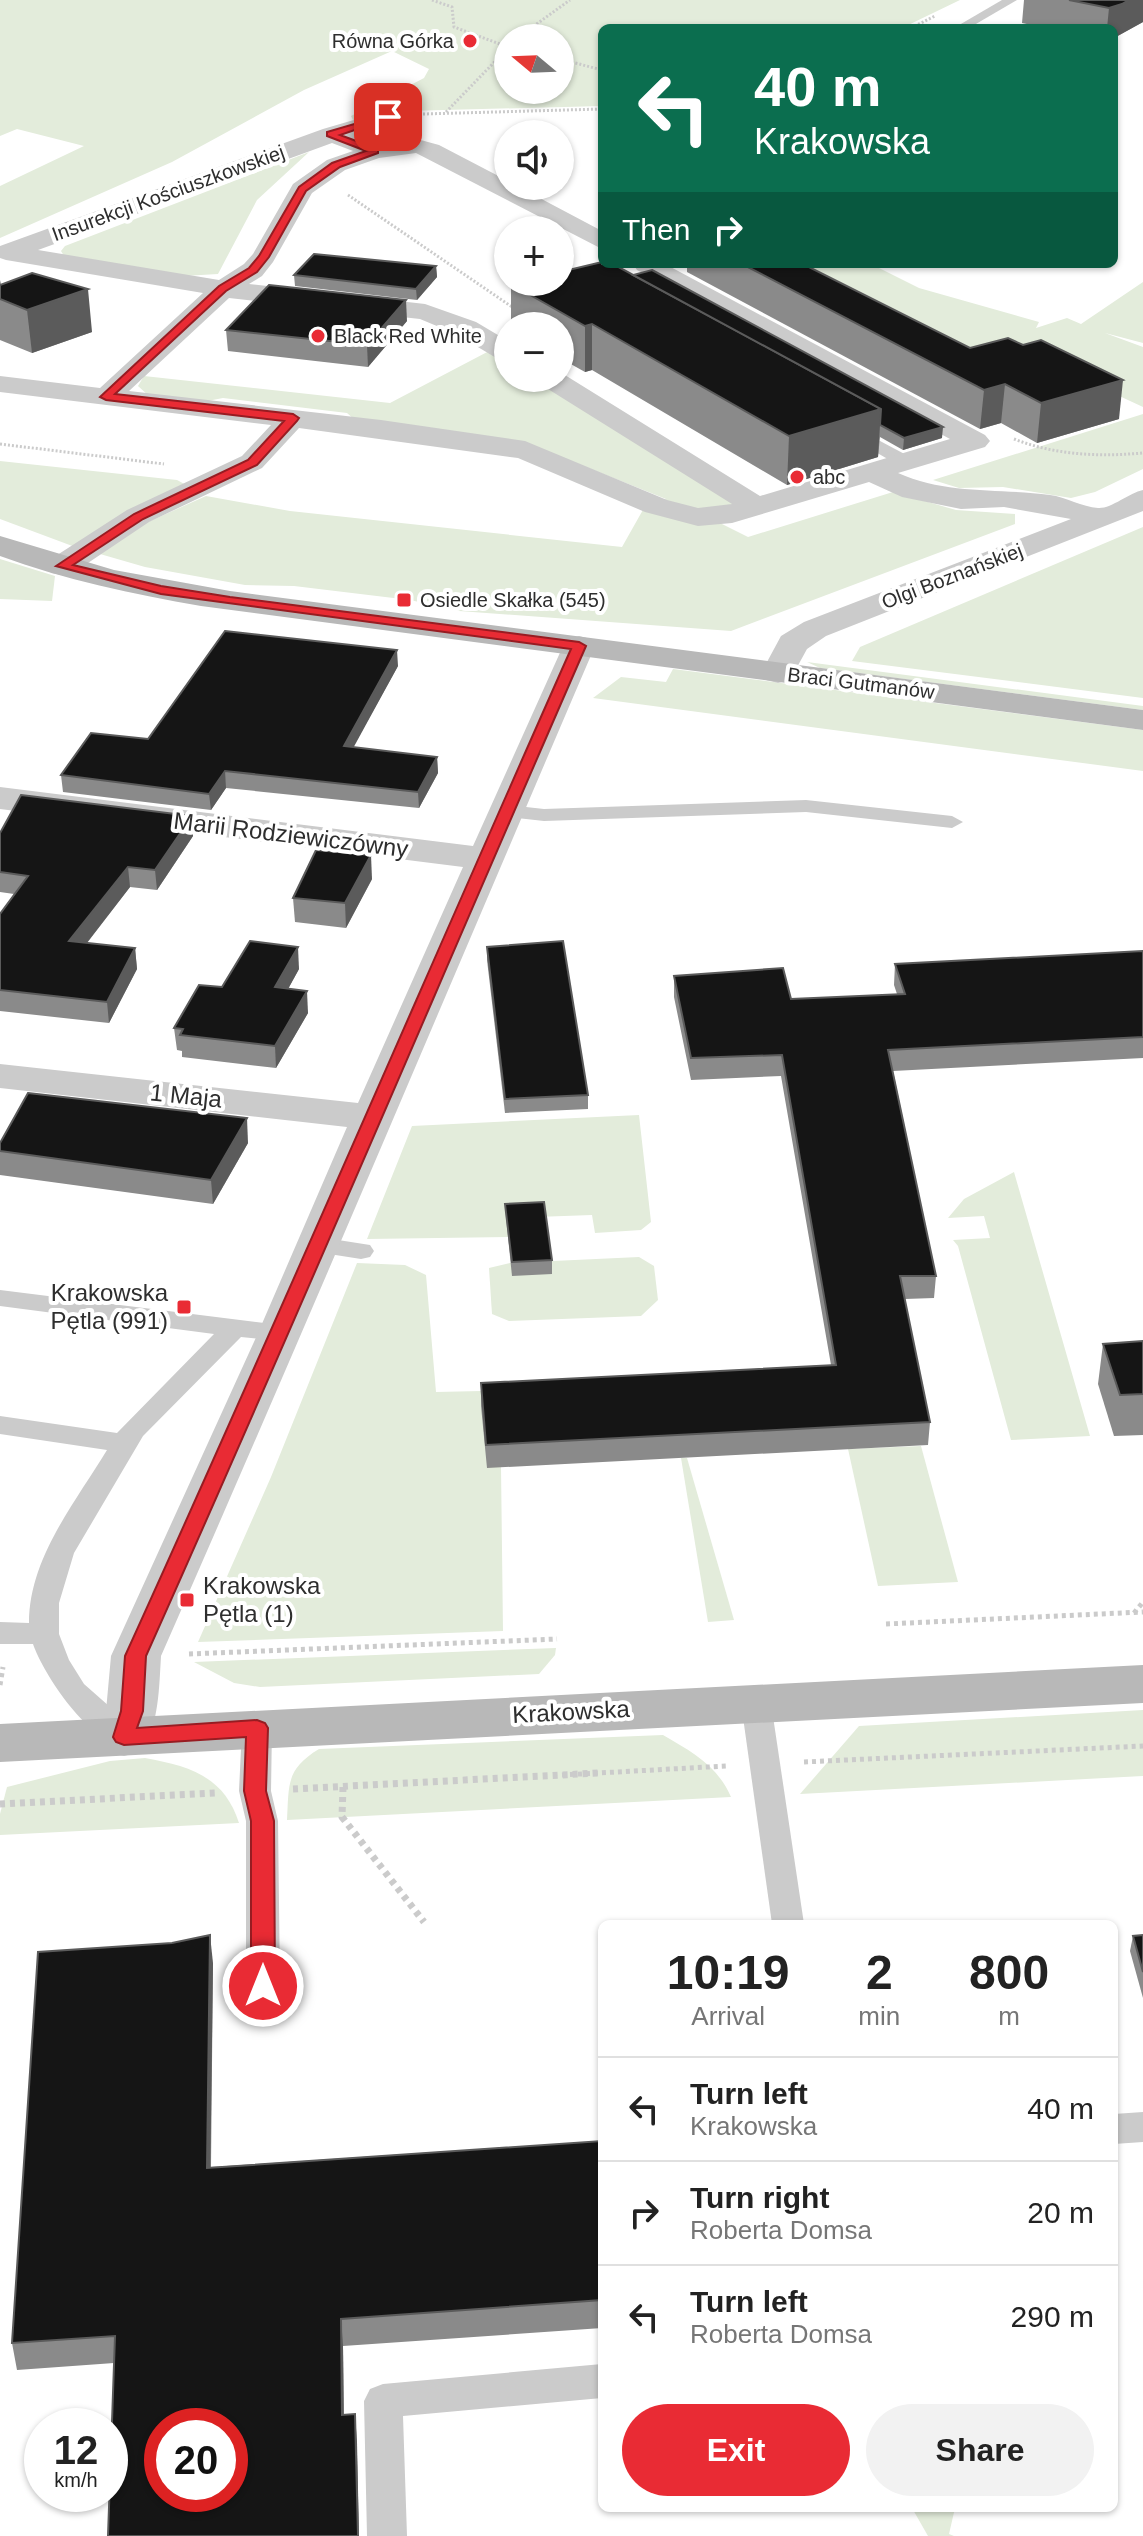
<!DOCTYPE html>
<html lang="en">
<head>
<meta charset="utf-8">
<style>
  body { margin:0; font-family:Arial,sans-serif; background:#f2f2f2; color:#222; height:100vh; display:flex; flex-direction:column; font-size:30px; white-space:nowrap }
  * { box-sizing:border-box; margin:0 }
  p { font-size:26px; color:#767676 }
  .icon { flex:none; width:44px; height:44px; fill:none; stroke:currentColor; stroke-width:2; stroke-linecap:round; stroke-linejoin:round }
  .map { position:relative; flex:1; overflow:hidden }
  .details { position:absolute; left:598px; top:1920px; width:520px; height:592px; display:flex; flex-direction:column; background:#fff; border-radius:12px; box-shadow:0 2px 6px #0004 }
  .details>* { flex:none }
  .top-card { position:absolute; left:598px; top:24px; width:520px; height:244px; border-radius:12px; box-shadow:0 2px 6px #0004; background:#0b6e4f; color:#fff; overflow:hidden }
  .needle { width:52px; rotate:289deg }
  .tools { position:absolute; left:494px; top:24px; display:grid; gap:16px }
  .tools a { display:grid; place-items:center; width:80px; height:80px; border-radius:50%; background:#fff; box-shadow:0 2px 6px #0004; font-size:40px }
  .speed { position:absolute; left:24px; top:2408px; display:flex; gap:16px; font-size:40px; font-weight:700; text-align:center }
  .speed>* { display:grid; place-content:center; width:104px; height:104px; border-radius:50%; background:#fff; box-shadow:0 2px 6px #0004; line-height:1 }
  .speed small { font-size:20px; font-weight:400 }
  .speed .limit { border:12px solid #d22; background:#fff; color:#111 }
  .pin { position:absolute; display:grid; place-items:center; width:68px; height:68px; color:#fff; margin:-34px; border-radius:16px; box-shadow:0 4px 12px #0006 }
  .me { position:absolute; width:88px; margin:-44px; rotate:0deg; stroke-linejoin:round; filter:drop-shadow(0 0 6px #0008) }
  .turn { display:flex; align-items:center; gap:28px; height:168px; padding:0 24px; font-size:36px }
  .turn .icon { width:104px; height:104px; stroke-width:2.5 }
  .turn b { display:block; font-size:56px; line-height:68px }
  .then { display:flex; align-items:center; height:76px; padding:0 24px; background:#0003; gap:16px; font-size:30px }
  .eta { display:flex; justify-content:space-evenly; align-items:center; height:136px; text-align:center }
  .eta b { font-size:48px; font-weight:600; line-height:56px }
  .button { display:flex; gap:16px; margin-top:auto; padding:16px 24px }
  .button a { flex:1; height:92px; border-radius:48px; background:#e92b34; color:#fff; font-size:32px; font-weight:600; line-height:92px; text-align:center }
  .button a+a { background:#f2f2f2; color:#222 }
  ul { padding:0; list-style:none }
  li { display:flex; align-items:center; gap:24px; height:104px; padding:0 24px; border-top:2px solid #e0e0e0 }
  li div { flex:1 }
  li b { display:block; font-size:30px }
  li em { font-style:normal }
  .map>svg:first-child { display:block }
  .green { fill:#e3ecdb; fill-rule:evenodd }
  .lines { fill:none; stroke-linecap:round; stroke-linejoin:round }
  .path-far2 { stroke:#cbcbcb; stroke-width:3; stroke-dasharray:2 2; stroke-linecap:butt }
  .path-far1 { stroke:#cbcbcb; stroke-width:5; stroke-dasharray:4 4; stroke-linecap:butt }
  .path { stroke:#cbcbcb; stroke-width:7; stroke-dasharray:5 5; stroke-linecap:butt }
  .lane { fill:#cbcbcb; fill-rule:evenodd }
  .street { fill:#cbcbcb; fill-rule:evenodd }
  .secondary { fill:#b8b8b8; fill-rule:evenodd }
  .wall { fill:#8a8a8a }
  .shaded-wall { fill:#5b5b5b }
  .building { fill:#151515; stroke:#5b5b5b; stroke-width:2; fill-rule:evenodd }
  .route { fill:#e92b34; stroke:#971c22; stroke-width:2 }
  .poi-dot { fill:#e92b34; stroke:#fff; stroke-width:3 }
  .labels { text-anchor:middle; stroke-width:8; stroke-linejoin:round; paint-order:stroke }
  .far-poi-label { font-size:20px; fill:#2e2e2e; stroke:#fff; text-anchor:start }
  .far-street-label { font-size:20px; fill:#2e2e2e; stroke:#fff }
  .street-label { font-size:24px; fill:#2e2e2e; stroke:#fff }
  .poi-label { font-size:24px; fill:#2e2e2e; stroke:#fff; text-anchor:end }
</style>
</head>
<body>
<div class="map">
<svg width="1143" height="2536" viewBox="0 0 1143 2536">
  <rect width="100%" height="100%" fill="#fff"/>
  <g class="green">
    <path d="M0,0H960L902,28H602V106L406,111L353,120L351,116L424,78L429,69L392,51L304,90L172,162L0,238V186L84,146L17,129L0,136ZM508,38H560V90H508Z"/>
    <path d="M309,152L257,200L218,274L184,276L64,256L61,251L65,246Z"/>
    <path d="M770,264H871L919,288L1039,322L1036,328L1067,318L1081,324L1143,282V343L1105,333L1143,347V407L1044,361L996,377Z"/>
    <path d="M491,350L508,360V378H537L739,502L702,514L748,537L893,492L956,510L1015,514V524L731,631L459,611L410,600L294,586L245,585L145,567L100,554L137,527L206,496L290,511L622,547L644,508L666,499L536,447L355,420L347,413L223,398L197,403L149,396L138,386L144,376L390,403Z"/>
    <path d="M1143,414V469L1095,492L1071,498L1003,487L959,488L933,480Z"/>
    <path d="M0,461L177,480L190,487L75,547L0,519Z"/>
    <path d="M1143,527V698L852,661L860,647Z"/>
    <path d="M0,559L55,576L52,601L0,599Z"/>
    <path d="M807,662L1143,706V710L820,668Z"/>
    <path d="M673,669L1143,730V771L593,698L621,677L666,682Z"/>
    <path d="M639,1115L651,1222L641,1230L595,1233L592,1215L506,1218L508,1237L367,1239L412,1126Z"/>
    <path d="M1014,1172L1090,1436L1011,1440L958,1246L953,1240L990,1238L984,1216L948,1218L964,1199Z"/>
    <path d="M639,1257L654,1266L658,1300L641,1316L509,1321L492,1314L489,1268L510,1263Z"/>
    <path d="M357,1263L405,1265L426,1275L436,1392L481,1391L501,1467L503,1631L198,1642L271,1477Z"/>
    <path d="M921,1446L958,1582L878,1586L848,1449Z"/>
    <path d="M681,1458H687L734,1620L708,1622Z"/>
    <path d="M556,1648L555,1655L539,1674L260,1687L234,1683L194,1662Z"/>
    <path d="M1143,1710V1776L800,1794L859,1726Z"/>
    <path d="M663,1735C692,1752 717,1765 731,1797L287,1820C289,1784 286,1769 319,1749Z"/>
    <path d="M145,1758C189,1766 224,1776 239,1823L0,1835V1814L7,1787L110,1761Z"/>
    <path d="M912,2508H955L949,2534L954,2536H928Z"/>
  </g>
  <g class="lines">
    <g class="path-far2">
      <path d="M432,0L452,7L454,27L508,47"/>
      <path d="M911,28L935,16"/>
      <path d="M517,38L570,0"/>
      <path d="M560,59L602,70"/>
      <path d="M446,112L508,48"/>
      <path d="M423,114L602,109"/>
      <path d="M348,195L515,309"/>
      <path d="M1014,439C1055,455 1099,457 1143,453"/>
      <path d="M0,444L164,464"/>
    </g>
    <g class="path-far1">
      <path d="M1134,1613L1143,1602"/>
      <path d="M886,1624L1143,1612"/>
      <path d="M189,1654L557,1639"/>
      <path d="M0,1685L3,1667"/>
      <path d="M804,1762L1143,1746"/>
      <path d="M562,1775L726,1766"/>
    </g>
    <g class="path">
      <path d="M343,1787L342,1817L424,1922"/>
      <path d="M293,1789L599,1773"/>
      <path d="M0,1804L215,1793"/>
    </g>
    <g class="lane">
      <path d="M1002,0H1017L969,28H954Z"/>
      <path d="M850,425L912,458L915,462L906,467L900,466L844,434L841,430Z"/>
      <path d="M806,800L952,816L963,822L952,828L806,812L544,821L507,817L496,811L507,805L544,809Z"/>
      <path d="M319,1237L370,1245L374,1251L370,1257L361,1259L310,1251L306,1245L310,1239Z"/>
      <path d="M0,1290L281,1325L290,1327L294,1333L290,1339L281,1341L241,1337L143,1436L74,1553L59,1603V1634L69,1660L84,1684L135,1729L139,1737L135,1745C97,1756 44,1676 33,1644H0V1622L29,1623C29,1558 75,1503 107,1450L0,1434V1416L117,1433L214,1334L0,1306Z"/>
      <path d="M756,1692L767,1695L771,1703L804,1924H772L741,1703L745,1695Z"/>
      <path d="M257,1717L268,1720L272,1728L271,1791L278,1821L280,1986L275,1995L263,1999L251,1995L246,1986V1821L239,1791L242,1728L246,1720Z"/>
      <path d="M1143,2112V2142L1114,2144V2114Z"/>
      <path d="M602,2364V2398L403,2416L407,2536H367L364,2401L370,2389L383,2384Z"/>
    </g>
    <g class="street">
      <path d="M388,110L396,112L400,117L396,122L354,135L377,144L417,139L439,145L508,181V186H517L602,231V249L416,153L379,158L345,170L312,193L273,262L262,276L249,284L425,304L476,322L508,341V361L498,359L456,334L420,319L229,298L129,391L381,420L525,441L667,500L698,508L732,504L540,384L536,378H560V372L760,496L950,439L637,270L633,264H665L985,435L990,441L985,447L898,473C947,495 998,488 1050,495C1066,497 1082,507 1098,508C1111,509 1129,493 1143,490V511L826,636L807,649L790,680L778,683L766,680L761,673L781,636L804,622L1071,519L1004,507L961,509L902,497L869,482L732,523L698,526L645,512L518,458L299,428L262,468L149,522L73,573L62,575L51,573L46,566L51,559L127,510L242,456L271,425L0,392V376L100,388L203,293L6,260L0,258V246L323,129ZM332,143L353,151L327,160L293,184L253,254L244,264L219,280L38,250Z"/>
      <path d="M579,636L591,639L595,646C451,982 309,1320 161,1656C159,1689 159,1721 143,1751L124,1756L105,1751L98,1737L106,1711L111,1656L258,1333L347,1127L0,1088V1064L358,1103L463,867L0,809V787L473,846L563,646L567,639Z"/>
    </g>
    <g class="secondary">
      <path d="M0,536L114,570L230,591L1143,710V730L201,606C133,594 65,580 0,556Z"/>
      <path d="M1143,1665V1703L0,1762V1724Z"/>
    </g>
  </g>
  <g class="wall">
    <path d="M1024,0H1143V22L1114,38V28H1046L1022,23Z"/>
    <path d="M687,264H803L970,348L1119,419L1037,443L1001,423L980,429L687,272Z"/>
    <path d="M436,266L437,277L417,300L295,286L294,275Z"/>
    <path d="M0,280L1,284L92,332L32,353L0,340Z"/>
    <path d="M511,284L942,438L903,450L880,437L878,457L787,485L592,370L585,372L560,358V326H511Z"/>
    <path d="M407,321L368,367L228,351L226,330Z"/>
    <path d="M398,666L353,747L437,757L438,773L419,808L226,788L211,810L63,792L61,775L148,739Z"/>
    <path d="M192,816L193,836L157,890L130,887L87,943L135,948L137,969L109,1023L0,1011V914L14,894L0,892V833Z"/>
    <path d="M372,879L346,928L295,922L293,898Z"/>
    <path d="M487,947L588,1095V1109L505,1113L487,960Z"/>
    <path d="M1143,951V1058L893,1071L936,1276L934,1298L905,1299L930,1422L928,1445L487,1468L481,1406V1383L831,1365L781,1076L691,1080L674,997V976L791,999L897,994L894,985L895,964Z"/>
    <path d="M299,969L288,989L308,1013L276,1068L182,1057V1051L177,1050L174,1028L222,987Z"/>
    <path d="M0,1143H248L213,1204L0,1175Z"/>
    <path d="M505,1204L552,1260V1274L512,1276L506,1218Z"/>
    <path d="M1143,1341V1435L1114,1436L1098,1384L1103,1344Z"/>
    <path d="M1143,1935V1998L1130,1951L1133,1936Z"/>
    <path d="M213,1963L211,2167L602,2141V2328L343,2346L344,2415L357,2442L114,2363L17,2370L12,2343Z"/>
  </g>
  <g class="shaded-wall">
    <path d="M1129,0H1143V22L1114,38V28H1107L1109,8Z"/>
    <path d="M436,266L437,277L417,300L416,289Z"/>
    <path d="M88,289L92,332L32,353L27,310Z"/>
    <path d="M406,300L407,321L368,367L367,345Z"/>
    <path d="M592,324V370L585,372V326Z"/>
    <path d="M1123,380L1119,419L1037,443L1041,403Z"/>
    <path d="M1005,384L1001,423L980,429L984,390Z"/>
    <path d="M881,409L878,457L787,485L789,436Z"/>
    <path d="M943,427L942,438L903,450L904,438Z"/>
    <path d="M397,650L398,666L345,763L344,746Z"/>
    <path d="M437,757L438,773L419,808L418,792Z"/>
    <path d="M225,771L226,788L211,810L209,794Z"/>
    <path d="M192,816L193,836L157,890L155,870Z"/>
    <path d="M371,855L372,879L346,928L345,903Z"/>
    <path d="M128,867L130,887L72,962L69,941Z"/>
    <path d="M298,947L299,969L277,1009L275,987Z"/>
    <path d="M135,948L137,969L109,1023L107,1002Z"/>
    <path d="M307,991L308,1013L276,1068L275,1046Z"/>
    <path d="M247,1118L248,1143L213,1204L211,1180Z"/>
    <path d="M210,1935L213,1963L210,2195L207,2168Z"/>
    <path d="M341,2319L343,2346L344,2443L342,2415Z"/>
    <path d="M355,2414L357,2442L359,2536H358Z"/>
  </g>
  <g class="building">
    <path d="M1069,0H1129L1122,4L1109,8Z"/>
    <path d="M314,254L436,266L416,289L294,275Z"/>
    <path d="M602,262V264H613L881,409L789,436L592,324L585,326L511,284L518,282H560V272Z"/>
    <path d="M742,264H803L970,348L1008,338L1023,345L1041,340L1123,380L1041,403L1005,384L984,390Z"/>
    <path d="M652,270L943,427L904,438L880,425L881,409L633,275Z"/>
    <path d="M32,273L88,289L27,310L0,299V285Z"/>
    <path d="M269,285L406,300L367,345L226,330Z"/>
    <path d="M225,631L397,650L344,746L437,757L418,792L225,771L209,794L61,775L91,733L148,739Z"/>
    <path d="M21,795L192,816L155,870L128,867L69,941L135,948L107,1002L0,990V914L28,876L0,872V833Z"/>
    <path d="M316,850L371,855L345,903L293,898Z"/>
    <path d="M250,941L298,947L275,987L307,991L275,1046L180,1035L183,1029L174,1028L199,985L222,987Z"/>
    <path d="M563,941L588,1095L505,1099L487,947Z"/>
    <path d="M1143,951V1037L888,1050L936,1276H900L930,1422L486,1445L481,1383L836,1365L782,1055L691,1058L674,976L783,968L791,999L905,994L895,964Z"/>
    <path d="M28,1093L247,1118L211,1180L0,1151V1143Z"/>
    <path d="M544,1202L552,1260L512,1262L505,1204Z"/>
    <path d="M1143,1341V1394L1120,1395L1103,1344Z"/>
    <path d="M210,1935L207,2168L602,2141V2300L341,2319L342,2415L355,2414L358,2536H108L115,2336L12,2343L38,1952L172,1943ZM162,2426H230V2494H162Z"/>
    <path d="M1143,1935V1972L1133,1936Z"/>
  </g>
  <path class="route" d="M385,115L393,117L340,135L378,149V153L340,167L306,191L269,257L257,272L226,291L115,394L293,414L299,418L297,421L257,465L143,519L73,565L161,586L230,597L579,642L586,646C439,983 296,1321 146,1656L143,1711L137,1728L257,1720L265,1723L268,1728L266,1791L274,1821L275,1986L271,1993L263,1996L255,1993L251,1986V1821L244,1791L246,1737L124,1745L116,1742L113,1737L121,1711L125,1656C277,1322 422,985 571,649L161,594L56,566L134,514L248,460L284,421L106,400L100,397L219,286L249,268L259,256L299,187L332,163L366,151L327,136V132Z"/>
  <g class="poi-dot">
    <circle cx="470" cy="41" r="8"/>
    <circle cx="318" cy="336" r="8"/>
    <circle cx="797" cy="477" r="8"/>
    <rect x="396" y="592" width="16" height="16" rx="4"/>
    <rect x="176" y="1299" width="16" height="16" rx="4"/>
    <rect x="179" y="1592" width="16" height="16" rx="4"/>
  </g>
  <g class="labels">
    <g class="far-poi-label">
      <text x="454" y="48" text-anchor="end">Równa Górka</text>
      <text x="334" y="343">Black Red White</text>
      <text x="813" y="484">abc</text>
      <text x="420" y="607">Osiedle Skałka (545)</text>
    </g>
    <g class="far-street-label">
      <text transform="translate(168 193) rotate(-20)" y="7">Insurekcji Kościuszkowskiej</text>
      <text transform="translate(952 576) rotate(-21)" y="7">Olgi Boznańskiej</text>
      <text transform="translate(861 683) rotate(7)" y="7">Braci Gutmanów</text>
    </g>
    <g class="street-label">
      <text transform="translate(291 835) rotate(7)" y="8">Marii Rodziewiczówny</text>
      <text transform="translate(186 1096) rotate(6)" y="8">1 Maja</text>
      <text transform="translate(571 1712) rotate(-3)" y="8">Krakowska</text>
    </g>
    <g class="poi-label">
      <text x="168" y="1301">Krakowska<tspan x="168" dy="28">Pętla (991)</tspan></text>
      <text x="203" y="1594" text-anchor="start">Krakowska<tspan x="203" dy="28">Pętla (1)</tspan></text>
    </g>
  </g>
</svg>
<div class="tools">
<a><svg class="needle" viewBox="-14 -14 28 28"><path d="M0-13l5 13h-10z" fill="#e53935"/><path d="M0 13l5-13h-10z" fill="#767676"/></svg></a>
<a><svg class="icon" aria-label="sound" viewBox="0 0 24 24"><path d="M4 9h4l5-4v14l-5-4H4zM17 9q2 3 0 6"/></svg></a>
<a>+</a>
<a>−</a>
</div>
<div class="speed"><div>12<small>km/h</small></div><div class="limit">20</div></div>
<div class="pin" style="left:388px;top:117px;background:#d93025"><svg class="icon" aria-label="arrive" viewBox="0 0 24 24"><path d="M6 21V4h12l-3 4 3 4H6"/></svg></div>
<svg class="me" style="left:263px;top:1986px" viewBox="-20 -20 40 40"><circle r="17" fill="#e92b34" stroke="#fff" stroke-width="3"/><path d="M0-11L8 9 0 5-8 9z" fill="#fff"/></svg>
<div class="top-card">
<div class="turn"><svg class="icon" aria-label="left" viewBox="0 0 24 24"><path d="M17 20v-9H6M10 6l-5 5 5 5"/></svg><div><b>40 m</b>Krakowska</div></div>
<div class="then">Then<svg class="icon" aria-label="right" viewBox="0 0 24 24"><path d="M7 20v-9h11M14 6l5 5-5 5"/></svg></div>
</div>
<section class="details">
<div class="eta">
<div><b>10:19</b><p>Arrival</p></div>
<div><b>2</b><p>min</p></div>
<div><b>800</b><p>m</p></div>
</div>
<ul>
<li><svg class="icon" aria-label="left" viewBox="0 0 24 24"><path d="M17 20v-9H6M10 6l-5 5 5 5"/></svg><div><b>Turn left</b><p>Krakowska</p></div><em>40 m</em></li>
<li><svg class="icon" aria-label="right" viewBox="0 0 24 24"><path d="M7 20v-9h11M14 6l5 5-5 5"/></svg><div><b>Turn right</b><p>Roberta Domsa</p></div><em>20 m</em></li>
<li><svg class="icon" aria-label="left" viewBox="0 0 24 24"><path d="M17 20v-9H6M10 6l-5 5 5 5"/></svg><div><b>Turn left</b><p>Roberta Domsa</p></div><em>290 m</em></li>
</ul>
<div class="button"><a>Exit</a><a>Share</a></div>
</section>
</div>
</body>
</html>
